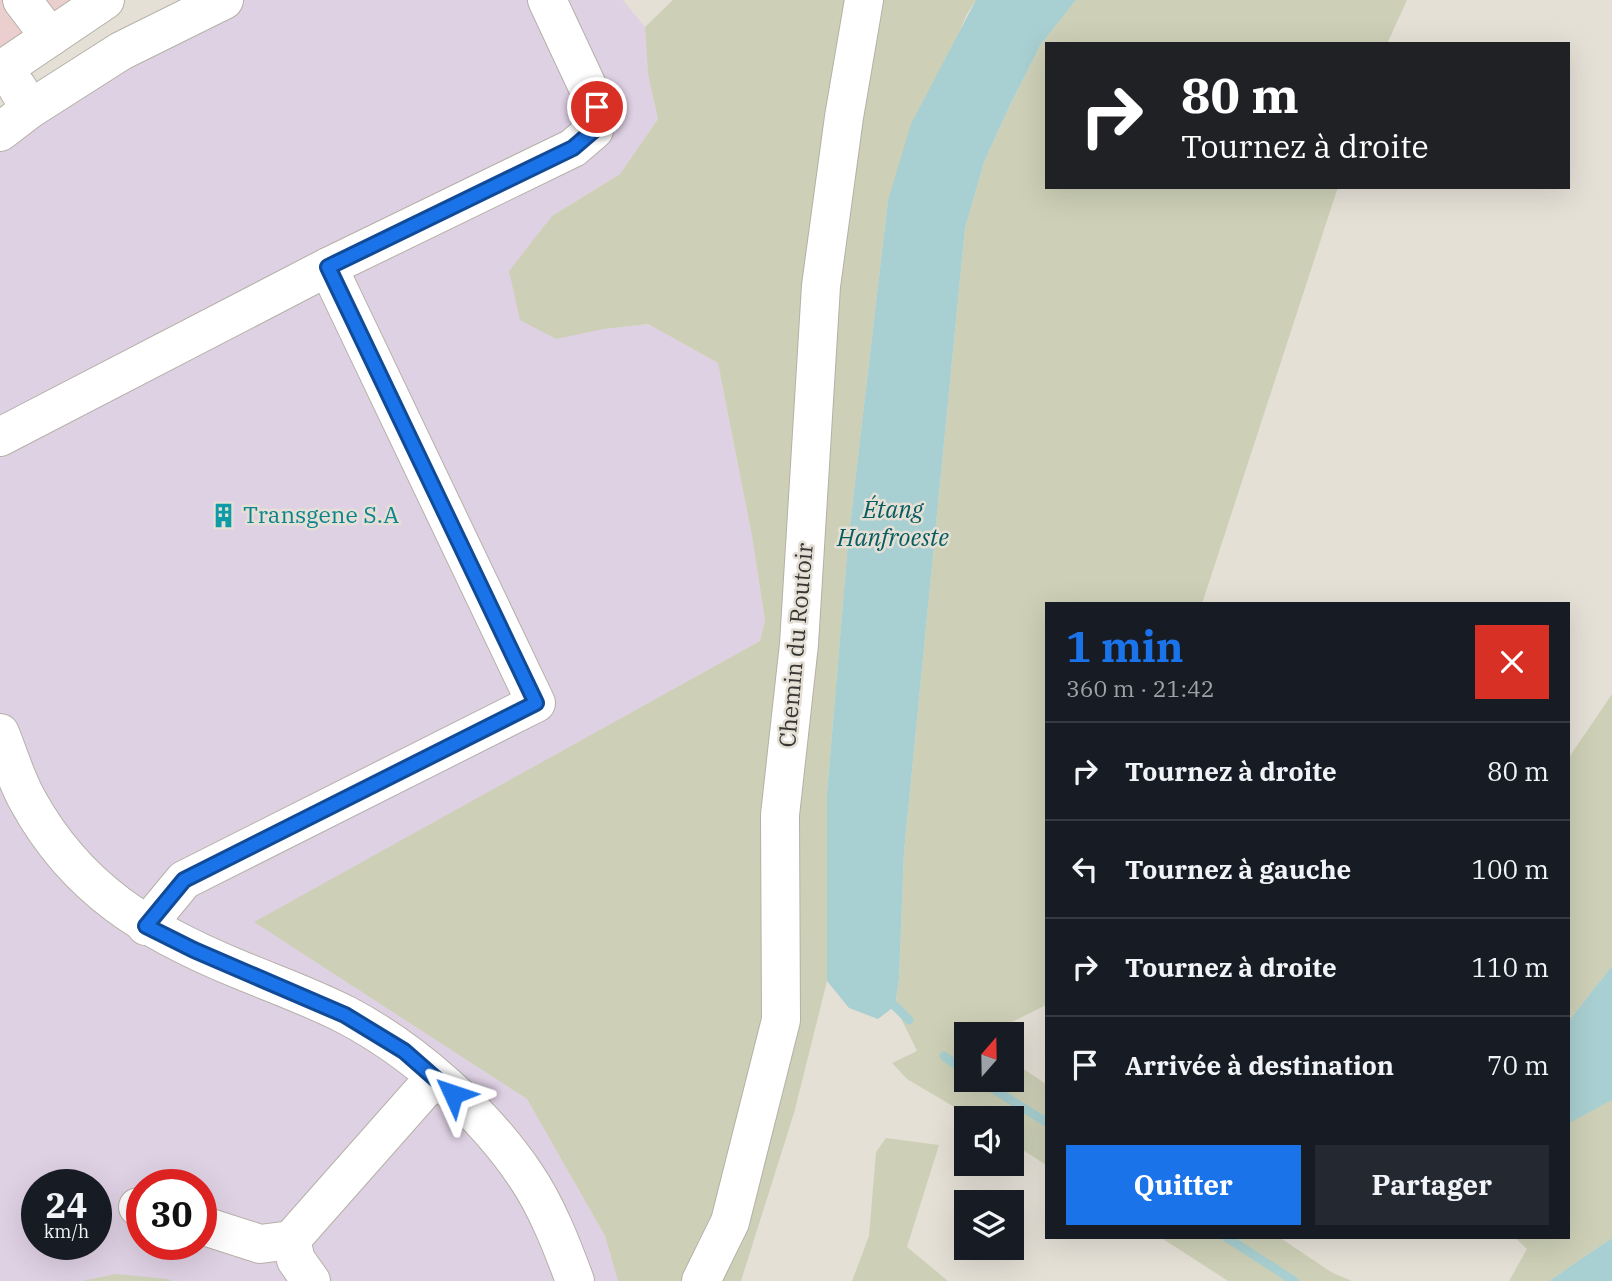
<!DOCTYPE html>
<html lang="fr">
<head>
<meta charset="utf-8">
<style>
  body { margin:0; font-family:"IBM Plex Serif",serif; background:#242831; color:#f1f3f6; height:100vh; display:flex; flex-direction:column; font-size:26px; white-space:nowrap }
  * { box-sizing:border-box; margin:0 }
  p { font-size:23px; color:#9ea1a6 }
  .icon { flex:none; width:38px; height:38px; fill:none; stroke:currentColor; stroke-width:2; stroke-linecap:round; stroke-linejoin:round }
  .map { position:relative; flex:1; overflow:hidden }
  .side { position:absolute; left:1045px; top:602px; width:525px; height:637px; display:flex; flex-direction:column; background:#171b24; border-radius:0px; box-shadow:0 7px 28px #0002 }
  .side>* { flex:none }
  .hud { position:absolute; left:1045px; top:42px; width:525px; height:147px; border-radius:0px; box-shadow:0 7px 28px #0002; background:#202124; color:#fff; overflow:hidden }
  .needle { width:46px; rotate:20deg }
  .fabs { position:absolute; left:954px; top:1022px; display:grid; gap:14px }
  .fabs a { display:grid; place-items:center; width:70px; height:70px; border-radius:0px; background:#171b24; box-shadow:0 7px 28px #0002; font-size:35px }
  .speed { position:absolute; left:21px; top:1169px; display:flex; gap:14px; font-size:35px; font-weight:700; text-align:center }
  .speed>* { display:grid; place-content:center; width:91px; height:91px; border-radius:50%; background:#171b24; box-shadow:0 7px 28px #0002; line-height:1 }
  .speed small { font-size:18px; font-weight:400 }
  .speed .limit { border:10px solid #d22; background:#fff; color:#111 }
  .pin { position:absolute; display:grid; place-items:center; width:60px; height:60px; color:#fff; margin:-30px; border:4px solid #fff; border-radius:50%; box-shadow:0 2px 7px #0007 }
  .me { position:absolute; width:77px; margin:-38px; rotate:312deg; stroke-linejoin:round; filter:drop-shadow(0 0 5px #0008) }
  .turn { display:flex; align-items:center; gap:24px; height:147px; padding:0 21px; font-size:32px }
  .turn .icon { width:91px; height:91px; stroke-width:2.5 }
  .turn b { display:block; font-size:49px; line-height:60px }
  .round { display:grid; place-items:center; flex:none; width:74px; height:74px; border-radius:0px; background:#242831 }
  .summary { display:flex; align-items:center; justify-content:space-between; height:119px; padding:0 21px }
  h1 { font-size:42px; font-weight:700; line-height:52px; color:#1a73e8 }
  .action { display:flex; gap:14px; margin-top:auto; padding:14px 21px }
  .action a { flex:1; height:80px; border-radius:0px; background:#1a73e8; color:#fff; font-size:28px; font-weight:700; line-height:80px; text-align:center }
  .action a+a { background:#242831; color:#f1f3f6 }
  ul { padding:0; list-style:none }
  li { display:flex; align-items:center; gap:21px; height:98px; padding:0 21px; border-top:2px solid #363941 }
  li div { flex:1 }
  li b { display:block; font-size:26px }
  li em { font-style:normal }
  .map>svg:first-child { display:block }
  .commercial { fill:#dfd1e4; fill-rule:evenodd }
  .education { fill:#eacfce }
  .green { fill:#cdd0b6 }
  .water { fill:#a8cfd1 }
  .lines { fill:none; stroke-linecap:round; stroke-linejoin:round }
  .stream { stroke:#a8cfd1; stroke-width:9 }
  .minor-casing { stroke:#b5b0a7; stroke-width:40 }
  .minor { stroke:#fff; stroke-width:38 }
  .route-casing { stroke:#114b97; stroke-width:18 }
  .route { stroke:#1a73e8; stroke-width:12 }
  .labels { text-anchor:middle; stroke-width:5; stroke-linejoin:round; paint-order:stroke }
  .culture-label { font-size:23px; fill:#0d838f; stroke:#e5e0d6; text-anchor:start }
  .street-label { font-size:23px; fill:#393734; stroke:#e5e0d6 }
  .water-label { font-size:24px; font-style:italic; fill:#065c5f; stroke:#e5e0d6 }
</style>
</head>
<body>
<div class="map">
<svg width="1612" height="1281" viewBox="0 0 1612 1281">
  <rect width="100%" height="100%" fill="#e5e0d6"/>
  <path class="commercial" d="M193,0H623L645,27L648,73L658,119L620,174L552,216L604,329L648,324L718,363L752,536L765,621L760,641L255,922L527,1099L605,1236L618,1281H0V112ZM37,1185H96V1244H37ZM142,1185H201V1244H142Z"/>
  <path class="education" d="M0,0H70L0,47Z"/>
  <g class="green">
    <path d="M673,0H976L967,14L888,200L848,543L827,793V981L794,1113L741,1281H618L605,1236L527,1099L254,922L760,641L765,621L752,536L718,363L648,324L604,329L556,339L520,320L509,271L552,216L620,174L658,119L648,74L645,27Z"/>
    <path d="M1076,0H1407L1387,44H1046V187H1338L1202,604H1046V1005L1010,1023L1004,1034H966V1080H1012V1061L1046,1084V1165L1012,1143V1118H973L907,1079L892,1063L917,1051L895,1006L899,979L904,852L965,228L984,162L1011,103L1041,44Z"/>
    <path d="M1612,694V966L1568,1022V759Z"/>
    <path d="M1612,1100V1238L1549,1281H1509L1527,1249L1514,1237H1568V1122Z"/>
    <path d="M886,1138L939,1145L907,1247L948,1281H852L869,1236L876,1152Z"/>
    <path d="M1160,1237H1279L1331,1272L1352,1281H1228Z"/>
    <path d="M116,1274L167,1279L172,1281H82Z"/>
  </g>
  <g class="water">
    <path d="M976,0H1076L1041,44L1011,103L984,162L965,228L904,852L899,979L895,1006L878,1019L849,1008L827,981V793L848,543L888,200L911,124Z"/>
    <path d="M1612,966V1100L1569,1123L1568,1022Z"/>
    <path d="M1612,1238V1281H1549Z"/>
  </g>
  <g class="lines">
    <g class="stream">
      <path d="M895,1006L909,1020"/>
      <path d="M944,1056L966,1072"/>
      <path d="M979,1080L1046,1122"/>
      <path d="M1226,1237L1294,1281"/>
    </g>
    <defs>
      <g id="minor">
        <path d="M22,0L50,37"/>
        <path d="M0,71L105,0"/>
        <path d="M30,109L121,51L224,0"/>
        <path d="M0,132L30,109L17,87"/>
        <path d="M0,437L328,267L573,148L594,130L597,107L547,0"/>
        <path d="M0,733C9,755 16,780 28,801C77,890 148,932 238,969C274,984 311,997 346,1015C413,1050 483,1112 526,1176C547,1207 562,1246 575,1281"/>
        <path d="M146,926L184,880L536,703L328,267"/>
        <path d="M138,1207L142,1208"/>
        <path d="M201,1225L260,1244L291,1240L435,1077"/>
        <path d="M291,1240L296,1260L311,1281"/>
        <path d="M701,1281L730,1222L781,1020L780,815L799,644L821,286L844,117L864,0"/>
      </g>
    </defs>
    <use href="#minor" class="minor-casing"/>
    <use href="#minor" class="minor"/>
  </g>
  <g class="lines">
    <defs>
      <path id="route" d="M453,1094L404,1051L345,1015L194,950L146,926L184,880L536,703L328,267L573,148L594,130L597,107"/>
    </defs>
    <use href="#route" class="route-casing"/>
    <use href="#route" class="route"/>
  </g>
  <defs>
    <symbol id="building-bare" viewBox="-9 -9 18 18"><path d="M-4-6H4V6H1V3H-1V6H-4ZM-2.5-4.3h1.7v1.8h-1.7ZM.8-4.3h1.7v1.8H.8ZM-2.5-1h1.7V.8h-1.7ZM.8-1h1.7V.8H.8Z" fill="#0f9aa8" stroke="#e5e0d6" stroke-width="2.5" paint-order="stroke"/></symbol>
  </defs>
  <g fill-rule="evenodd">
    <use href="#building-bare" x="206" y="498" width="35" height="35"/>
  </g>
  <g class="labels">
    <g class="culture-label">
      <text x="243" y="523">Transgene S.A</text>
    </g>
    <g class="street-label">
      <text transform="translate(796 645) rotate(-85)" y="8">Chemin du Routoir</text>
    </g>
    <g class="water-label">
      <text x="893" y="518">Étang<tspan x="893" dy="28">Hanfroeste</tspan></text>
    </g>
  </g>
</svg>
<div class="fabs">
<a><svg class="needle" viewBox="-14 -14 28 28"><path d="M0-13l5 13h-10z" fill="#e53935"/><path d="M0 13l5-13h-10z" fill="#9ea1a6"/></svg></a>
<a><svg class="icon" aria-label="sound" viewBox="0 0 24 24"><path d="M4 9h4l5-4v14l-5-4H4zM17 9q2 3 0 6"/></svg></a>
<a><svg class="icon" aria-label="layers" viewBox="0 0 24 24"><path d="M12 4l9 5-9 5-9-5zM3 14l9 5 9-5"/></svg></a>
</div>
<div class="speed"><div>24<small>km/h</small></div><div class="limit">30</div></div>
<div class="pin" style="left:597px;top:107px;background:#d93025"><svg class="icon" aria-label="arrive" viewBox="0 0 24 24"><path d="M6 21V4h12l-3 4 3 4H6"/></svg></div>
<svg class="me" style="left:453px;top:1094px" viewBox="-20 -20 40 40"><path d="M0-17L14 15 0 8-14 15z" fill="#1a73e8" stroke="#fff" stroke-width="4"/></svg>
<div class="hud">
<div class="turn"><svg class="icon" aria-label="right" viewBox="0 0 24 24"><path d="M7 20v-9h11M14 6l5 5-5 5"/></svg><div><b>80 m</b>Tournez à droite</div></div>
</div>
<section class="side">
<div class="summary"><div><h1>1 min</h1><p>360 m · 21:42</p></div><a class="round" style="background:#d93025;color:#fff"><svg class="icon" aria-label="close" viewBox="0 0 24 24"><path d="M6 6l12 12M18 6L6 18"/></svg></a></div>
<ul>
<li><svg class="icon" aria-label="right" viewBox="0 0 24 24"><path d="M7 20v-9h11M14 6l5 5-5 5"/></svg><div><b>Tournez à droite</b></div><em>80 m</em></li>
<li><svg class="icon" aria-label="left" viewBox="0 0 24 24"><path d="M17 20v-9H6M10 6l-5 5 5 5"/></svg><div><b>Tournez à gauche</b></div><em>100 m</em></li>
<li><svg class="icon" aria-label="right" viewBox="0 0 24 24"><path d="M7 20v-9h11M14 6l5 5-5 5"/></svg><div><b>Tournez à droite</b></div><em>110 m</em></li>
<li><svg class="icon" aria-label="arrive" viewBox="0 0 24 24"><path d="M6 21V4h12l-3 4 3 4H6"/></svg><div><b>Arrivée à destination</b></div><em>70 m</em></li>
</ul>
<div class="action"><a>Quitter</a><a>Partager</a></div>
</section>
</div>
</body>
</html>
